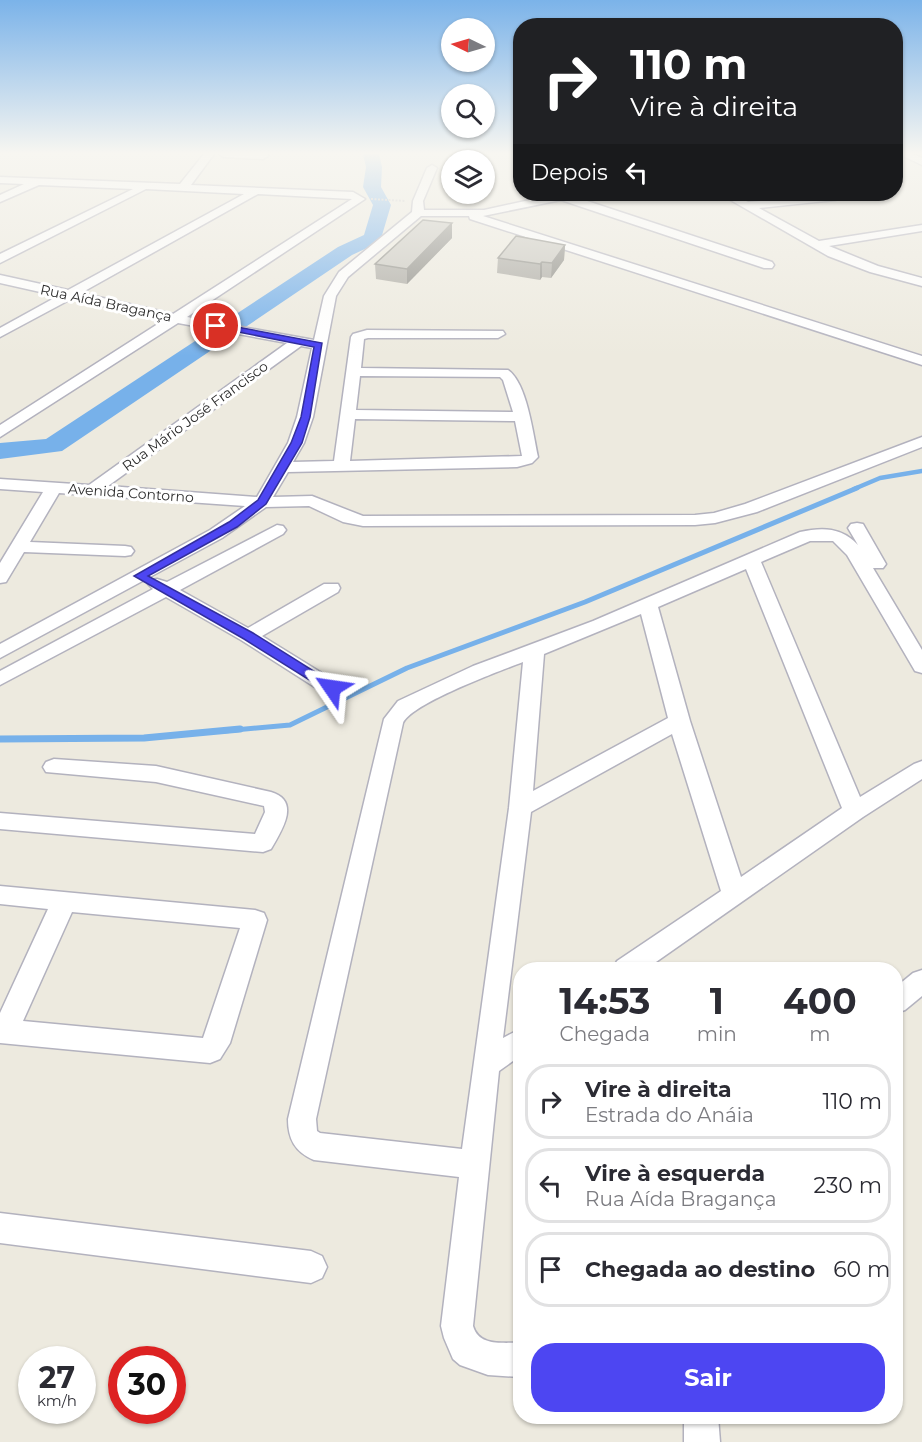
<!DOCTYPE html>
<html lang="pt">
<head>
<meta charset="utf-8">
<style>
  body { margin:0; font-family:Montserrat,sans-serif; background:#f7f7f7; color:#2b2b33; height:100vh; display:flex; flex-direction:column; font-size:22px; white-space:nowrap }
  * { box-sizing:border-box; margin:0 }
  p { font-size:20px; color:#7c7c81 }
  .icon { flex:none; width:33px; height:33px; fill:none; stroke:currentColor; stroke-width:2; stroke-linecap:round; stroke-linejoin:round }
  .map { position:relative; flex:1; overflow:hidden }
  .drawer { position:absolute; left:513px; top:962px; width:390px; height:462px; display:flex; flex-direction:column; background:#fff; border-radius:24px; box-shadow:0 2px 4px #0004 }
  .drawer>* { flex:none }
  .guide { position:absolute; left:513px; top:18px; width:390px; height:183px; border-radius:24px; box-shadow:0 2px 4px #0004; background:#202124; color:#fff; overflow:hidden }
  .needle { width:39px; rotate:275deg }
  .controls { position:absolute; left:441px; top:18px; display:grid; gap:12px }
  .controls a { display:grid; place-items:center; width:54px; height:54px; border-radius:50%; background:#fff; box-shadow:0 2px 4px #0004; font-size:30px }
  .speed { position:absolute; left:18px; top:1346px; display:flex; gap:12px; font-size:30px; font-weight:700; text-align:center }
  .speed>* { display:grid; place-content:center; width:78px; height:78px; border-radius:50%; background:#fff; box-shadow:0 2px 4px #0004; line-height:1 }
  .speed small { font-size:15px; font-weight:400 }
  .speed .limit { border:9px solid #d22; background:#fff; color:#111 }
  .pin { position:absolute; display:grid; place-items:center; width:51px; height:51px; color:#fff; margin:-26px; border:3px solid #fff; border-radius:50%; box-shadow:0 2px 6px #0007 }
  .me { position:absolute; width:66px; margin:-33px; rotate:302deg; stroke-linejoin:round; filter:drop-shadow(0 0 4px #0008) }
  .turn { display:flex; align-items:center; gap:21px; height:126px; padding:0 18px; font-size:27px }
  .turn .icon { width:78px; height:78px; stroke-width:2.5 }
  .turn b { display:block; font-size:42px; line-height:51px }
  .then { display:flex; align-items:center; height:57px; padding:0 18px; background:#0003; gap:12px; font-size:22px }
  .eta { display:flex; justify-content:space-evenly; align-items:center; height:102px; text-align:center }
  .eta b { font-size:36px; font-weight:700; line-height:42px }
  .button { display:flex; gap:12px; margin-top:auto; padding:12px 18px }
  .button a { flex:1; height:69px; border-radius:24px; background:#4d46f2; color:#fff; font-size:24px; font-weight:700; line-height:69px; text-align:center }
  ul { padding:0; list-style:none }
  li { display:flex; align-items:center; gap:18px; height:75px; margin:0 12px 9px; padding:0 6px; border:3px solid #e1e1e2; border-radius:24px }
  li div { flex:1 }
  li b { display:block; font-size:22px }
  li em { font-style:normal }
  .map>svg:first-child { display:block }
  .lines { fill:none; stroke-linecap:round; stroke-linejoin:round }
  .stream-far2 { stroke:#77b1ea; stroke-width:4.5 }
  .stream-far1 { stroke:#77b1ea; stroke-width:5 }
  .stream { stroke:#77b1ea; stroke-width:7 }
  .river { fill:#77b1ea; fill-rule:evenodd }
  .minor-casing { stroke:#b3b2be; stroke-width:3 }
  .path { stroke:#ccc; stroke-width:2; stroke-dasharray:2 1.5; stroke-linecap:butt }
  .minor { fill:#fff; fill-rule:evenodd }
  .wall { fill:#acaaa3 }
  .shaded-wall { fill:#8c8b85 }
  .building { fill:#c8c6be; stroke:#8c8b85; stroke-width:1.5 }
  .route { fill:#4d46f2; stroke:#322e9d; stroke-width:1.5 }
  .labels { text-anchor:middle; stroke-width:6; stroke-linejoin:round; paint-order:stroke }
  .far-street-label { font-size:14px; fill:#2c2c2c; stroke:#fff }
</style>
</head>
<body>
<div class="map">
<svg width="922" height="1442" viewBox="0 0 922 1442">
  <rect width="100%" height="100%" fill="#edeadf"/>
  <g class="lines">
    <path class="stream-far2" d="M854,489L880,478L922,471"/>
    <path class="stream-far1" d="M224,731L290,725L407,668L585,602L857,488"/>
    <path class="stream" d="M0,739L144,738L240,729"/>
    <path class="river" d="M363,154H379L382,167L381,187L391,205L380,242L352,255L62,451L0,459V443L46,439L338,247L364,235L373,205L363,187L366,167Z"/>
    <defs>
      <g id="minor">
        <path d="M204,154H214L191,185L353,192L365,199L187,317L314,340L324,296L339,272L412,212L413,201L427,168L432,165L437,168L423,201L424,210H484L557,194H573L572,196L772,262L774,265L772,268H764L561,200L483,216L922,356V365L470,219L469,216H421L348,277L336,296L313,417L304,443L293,462L334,461L351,337L353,334L367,330L503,331L505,334L498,338H368L364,339L361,368L508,370C527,383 533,434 538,457L532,463L517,467L288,472L273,497L312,496L363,516L695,515L714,513L745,504L922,437V447L757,512L715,523L695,525L363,526L343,522L309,506L266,507L222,538L0,658V644L210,530L245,506L59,493L30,542L125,546L131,547L134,551L131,555L125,556L24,552L6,582L0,583V563L43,492L0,489V479L89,485L287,343L178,323L0,437V425L164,320L71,299L0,337V328L58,296L0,283V275L68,290L244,194L146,189L0,263V254L133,189L39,185L0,202V195L24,184L0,183V177L180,184ZM258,194L352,199L173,314L81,293ZM301,346L312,348L297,417L288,443L257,497L108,486ZM360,376L500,377L503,380L513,412L356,410ZM355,419L515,421L522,456L350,461Z"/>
        <path d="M219,154H267L268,156L263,159L224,157Z"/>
        <path d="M899,154H913L922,158V165Z"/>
        <path d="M720,194H732L748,202L839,195V199L835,200L759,208L819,241L922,225V231L829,246L878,266L922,278V286L870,272L828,256Z"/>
        <path d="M857,523L863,524L886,564L883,568H873L922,650V673L915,671L847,555L833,541H810L761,562L860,797L914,764L922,761V779L863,817L646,969H613L617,961L721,891L672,734L531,812L503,1038L520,1029V1056L499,1071L473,1326C479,1347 503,1342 520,1343V1377L488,1375L460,1365L453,1359L444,1338L441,1326L459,1177L314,1160C295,1152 288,1139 288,1119L384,719L398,701L473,666L593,621L800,532C822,527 842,527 858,545L848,528L851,524ZM746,569L842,808L741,877L690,721L658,607ZM641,614L668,718L533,791L544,654ZM523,662L509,808L462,1149L320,1133L317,1131L316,1119L403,723C412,703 500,671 523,662Z"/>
        <path d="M277,525L283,526L286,530L283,534L180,590L248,628L324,584H338L340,588L338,592L262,636L338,683L341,688L338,693L331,695L324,693L241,640L166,597L0,685V671L153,589L148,584L151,580L157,579L167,582Z"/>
        <path d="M54,759L156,766L271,792C301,801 282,830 271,849L263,852L0,829V813L255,834L265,812L264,806L156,782L46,772L43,767L46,762Z"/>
        <path d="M0,886L255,910L264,913L267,920L230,1043L220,1059L210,1063L0,1043V1013L48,909L0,904ZM72,912L240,928L203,1038L23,1021Z"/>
        <path d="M922,970V996L905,1010L896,1013V987L913,973Z"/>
        <path d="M0,1213L311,1251L322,1256L327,1267L322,1278L311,1283L0,1243Z"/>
        <path d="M684,1416H718L720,1442H684Z"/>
      </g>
    </defs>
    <use href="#minor" class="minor-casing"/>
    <path class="path" d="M371,199L406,201"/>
    <use href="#minor" class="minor"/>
  </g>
  <g class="wall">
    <path d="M452,223V238L407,284L376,279L375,264Z"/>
    <path d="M565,245L564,260L551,278L542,277L540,280L497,273L498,258Z"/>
  </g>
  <g class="shaded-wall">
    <path d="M452,223V238L407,284V269Z"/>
    <path d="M565,245L564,260L551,278L552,263Z"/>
    <path d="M542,262V277L540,280V264Z"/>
  </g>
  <g class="building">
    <path d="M423,220L452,223L407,269L375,264Z"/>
    <path d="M516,236L565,245L552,263L542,262L540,264L498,258Z"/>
  </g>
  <linearGradient id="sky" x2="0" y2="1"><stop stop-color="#7bb3e9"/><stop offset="0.43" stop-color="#f7f6f1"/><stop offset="1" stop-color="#f7f6f1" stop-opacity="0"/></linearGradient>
  <rect width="922" height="356" fill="url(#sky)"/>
  <path class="route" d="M216,323L322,343L310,417L302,443L266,504L237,527L148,576L253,633L336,685L338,688L336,691H327L244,639L134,576L229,522L258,500L291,443L301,417L314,347L213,327L211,326Z"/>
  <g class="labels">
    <g class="far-street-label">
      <text transform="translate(106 303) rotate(12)" y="5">Rua Aída Bragança</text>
      <text transform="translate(195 416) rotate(-36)" y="5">Rua Mário José Francisco</text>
      <text transform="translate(131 493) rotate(4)" y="5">Avenida Contorno</text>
    </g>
  </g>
</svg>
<div class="controls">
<a><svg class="needle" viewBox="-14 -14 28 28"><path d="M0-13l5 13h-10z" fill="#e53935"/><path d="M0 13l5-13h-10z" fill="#7c7c81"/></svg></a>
<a><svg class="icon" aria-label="search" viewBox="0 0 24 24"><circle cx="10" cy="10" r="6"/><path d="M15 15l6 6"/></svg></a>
<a><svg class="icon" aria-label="layers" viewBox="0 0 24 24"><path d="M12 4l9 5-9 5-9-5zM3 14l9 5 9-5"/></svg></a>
</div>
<div class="speed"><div>27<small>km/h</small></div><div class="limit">30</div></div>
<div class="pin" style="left:216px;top:326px;background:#d93025"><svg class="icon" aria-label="arrive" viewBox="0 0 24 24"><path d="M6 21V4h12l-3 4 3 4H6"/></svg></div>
<svg class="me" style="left:332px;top:688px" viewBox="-20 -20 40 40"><path d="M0-17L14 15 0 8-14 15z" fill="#4d46f2" stroke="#fff" stroke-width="4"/></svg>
<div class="guide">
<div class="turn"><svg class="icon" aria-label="right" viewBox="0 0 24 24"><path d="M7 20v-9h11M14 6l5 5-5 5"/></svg><div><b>110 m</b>Vire à direita</div></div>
<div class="then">Depois<svg class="icon" aria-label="left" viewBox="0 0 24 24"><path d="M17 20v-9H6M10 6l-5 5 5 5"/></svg></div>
</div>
<section class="drawer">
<div class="eta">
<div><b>14:53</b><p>Chegada</p></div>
<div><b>1</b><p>min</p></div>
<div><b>400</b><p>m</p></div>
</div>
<ul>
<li><svg class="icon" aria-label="right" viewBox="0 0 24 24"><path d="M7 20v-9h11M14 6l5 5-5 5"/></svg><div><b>Vire à direita</b><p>Estrada do Anáia</p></div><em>110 m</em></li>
<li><svg class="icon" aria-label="left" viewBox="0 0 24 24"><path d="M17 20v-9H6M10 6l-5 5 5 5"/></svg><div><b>Vire à esquerda</b><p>Rua Aída Bragança</p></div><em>230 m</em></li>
<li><svg class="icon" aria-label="arrive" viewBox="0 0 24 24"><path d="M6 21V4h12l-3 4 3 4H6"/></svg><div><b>Chegada ao destino</b></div><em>60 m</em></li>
</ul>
<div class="button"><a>Sair</a></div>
</section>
</div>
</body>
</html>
